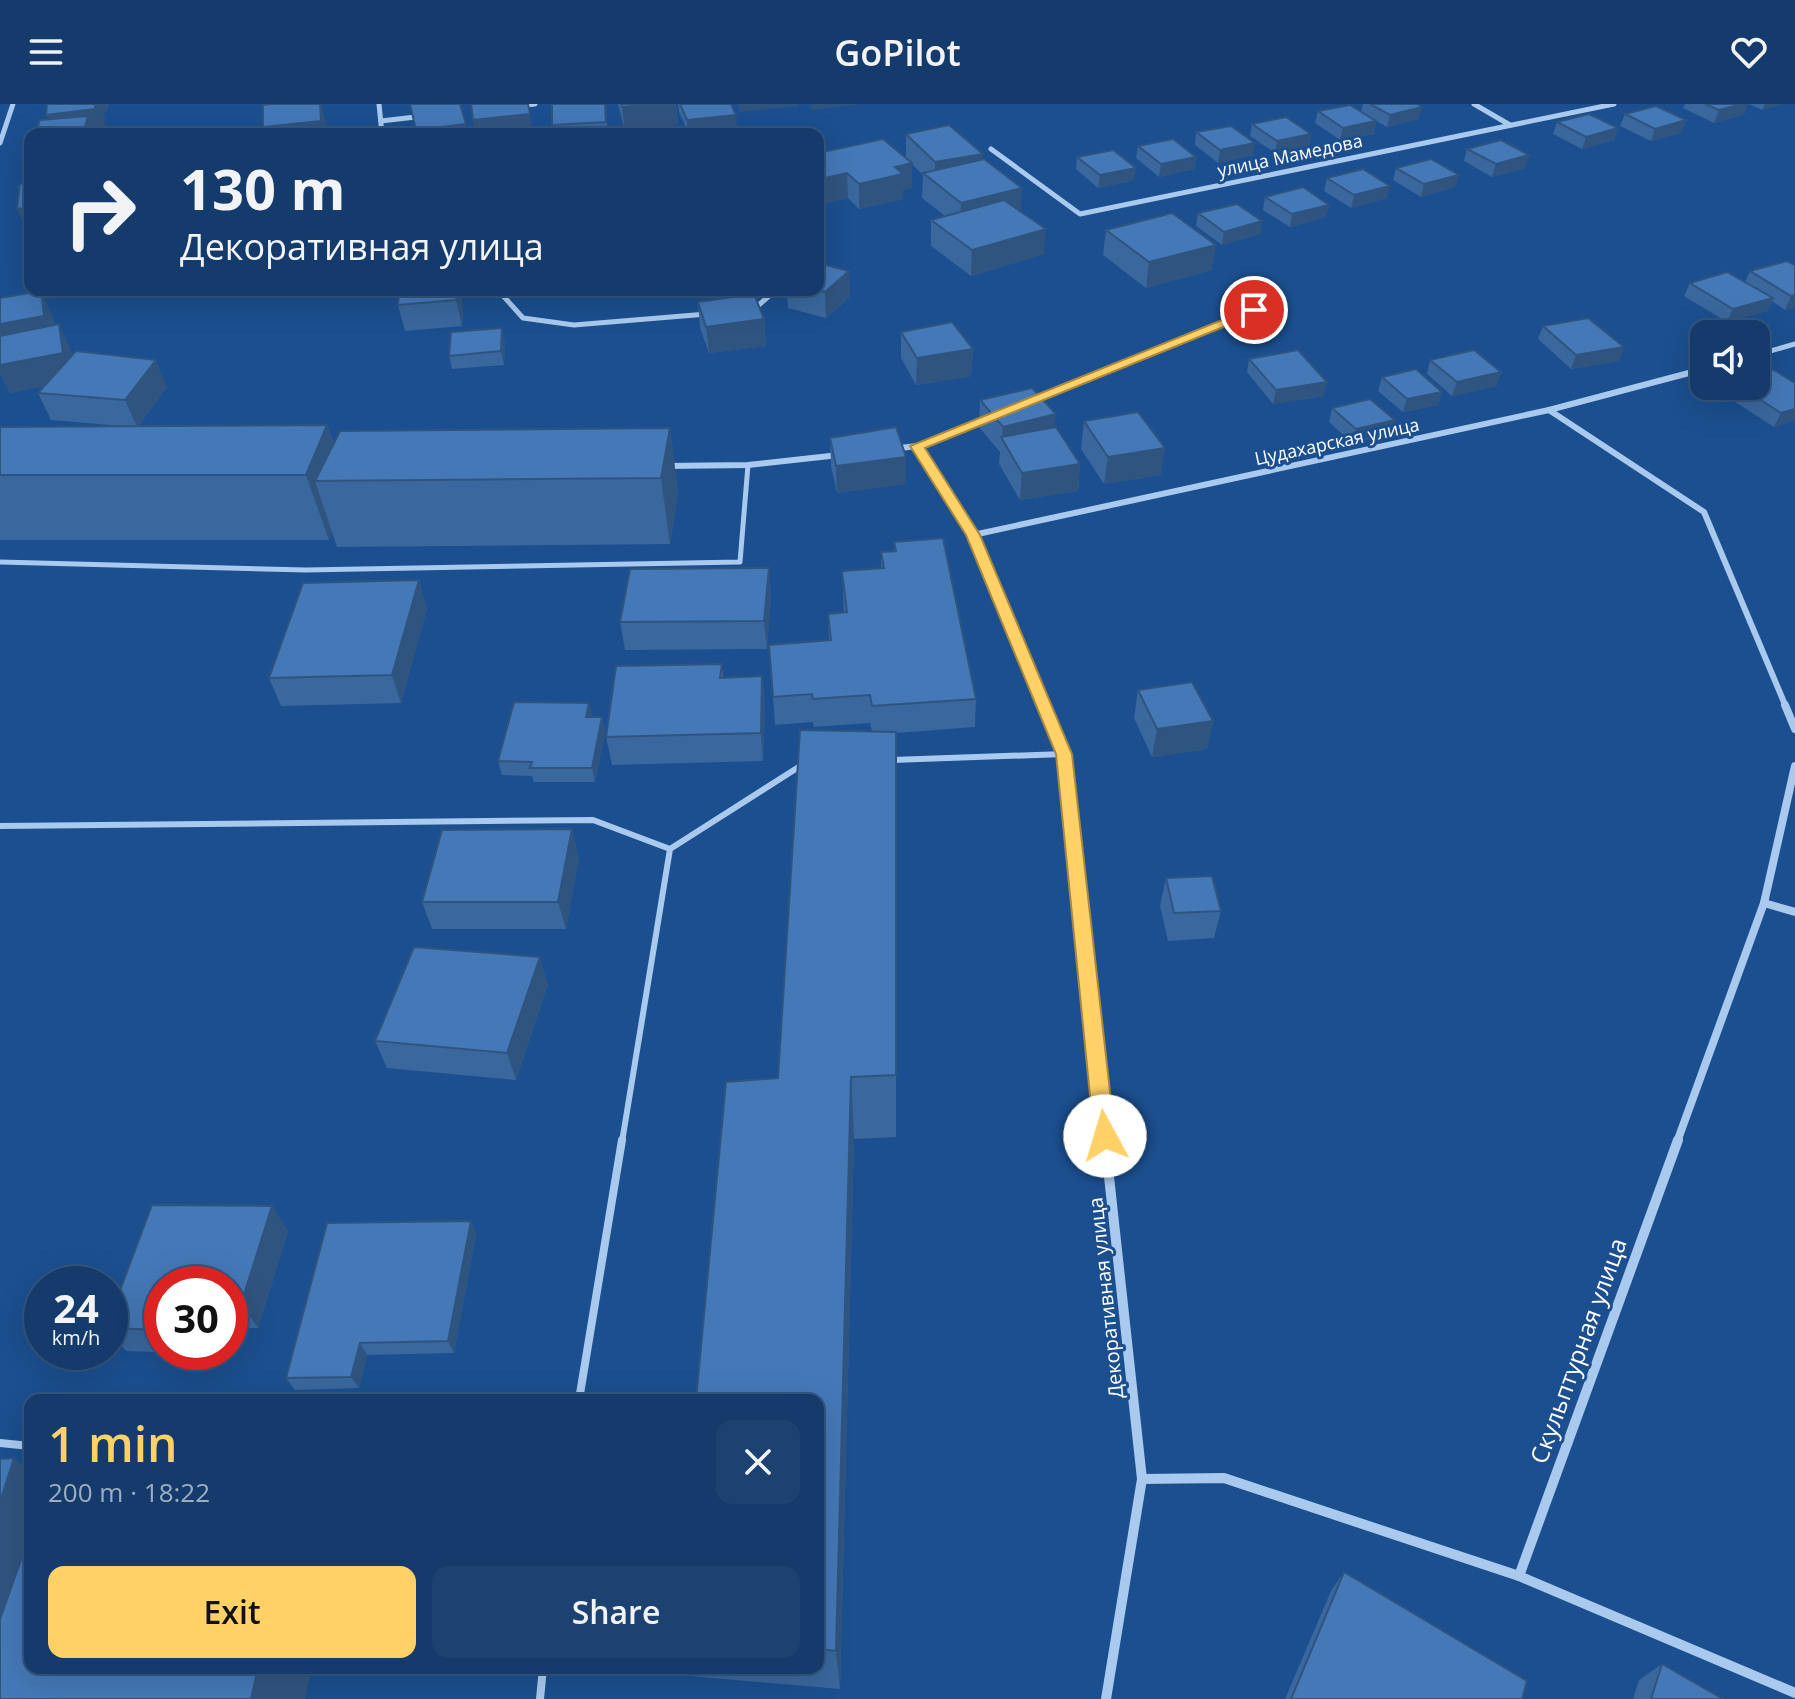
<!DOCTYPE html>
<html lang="en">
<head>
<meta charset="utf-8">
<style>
  body { margin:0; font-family:"Open Sans",sans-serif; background:#1d4271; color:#f1f3f6; height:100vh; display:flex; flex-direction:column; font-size:30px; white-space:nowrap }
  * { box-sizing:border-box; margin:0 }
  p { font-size:26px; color:#9dadc1 }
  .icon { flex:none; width:44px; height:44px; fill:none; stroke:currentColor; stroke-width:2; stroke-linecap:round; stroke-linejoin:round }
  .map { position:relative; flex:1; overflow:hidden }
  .sheet { position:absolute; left:24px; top:1290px; width:800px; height:280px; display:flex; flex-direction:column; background:#143b6b; border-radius:16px; box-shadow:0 8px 32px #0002,0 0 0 2px #33557e }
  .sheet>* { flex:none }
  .banner { position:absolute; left:24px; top:24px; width:800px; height:168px; border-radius:16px; box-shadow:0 8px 32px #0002,0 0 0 2px #33557e; background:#143b6b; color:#f1f3f6; overflow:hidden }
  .controls { position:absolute; left:1690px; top:216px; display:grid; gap:16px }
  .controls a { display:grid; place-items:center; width:80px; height:80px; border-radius:16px; background:#143b6b; box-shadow:0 8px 32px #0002,0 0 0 2px #33557e; font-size:40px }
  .speed { position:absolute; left:24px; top:1162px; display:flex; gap:16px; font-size:40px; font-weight:700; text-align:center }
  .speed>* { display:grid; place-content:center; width:104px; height:104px; border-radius:50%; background:#143b6b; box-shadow:0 8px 32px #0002,0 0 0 2px #33557e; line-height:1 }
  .speed small { font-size:20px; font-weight:400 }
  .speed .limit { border:12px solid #d22; background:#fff; color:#111 }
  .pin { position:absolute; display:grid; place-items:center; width:68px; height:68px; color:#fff; margin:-34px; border:4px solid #fff; border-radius:50%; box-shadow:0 2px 8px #0007 }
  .me { position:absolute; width:88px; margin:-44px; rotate:354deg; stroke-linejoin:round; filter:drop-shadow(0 0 6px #0008) }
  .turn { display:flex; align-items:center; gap:28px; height:168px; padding:0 24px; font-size:36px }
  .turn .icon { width:104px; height:104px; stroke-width:2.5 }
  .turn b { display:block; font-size:56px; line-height:68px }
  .round { display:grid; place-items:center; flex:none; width:84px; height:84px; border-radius:16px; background:#1d4271 }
  .headline { display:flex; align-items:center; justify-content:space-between; height:136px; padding:0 24px }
  h1 { font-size:48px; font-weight:600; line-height:60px; color:#ffd166 }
  .button { display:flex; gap:16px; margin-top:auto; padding:16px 24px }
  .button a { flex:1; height:92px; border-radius:16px; background:#ffd166; color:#111; font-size:32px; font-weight:600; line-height:92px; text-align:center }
  .button a+a { background:#1d4271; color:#f1f3f6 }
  header { display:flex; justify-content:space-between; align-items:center; height:104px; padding:0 24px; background:#143b6b; font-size:36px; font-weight:600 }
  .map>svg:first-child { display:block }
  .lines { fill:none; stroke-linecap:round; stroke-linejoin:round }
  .lane-far3 { stroke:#a9c9ee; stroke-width:4 }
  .lane-far2 { stroke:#a9c9ee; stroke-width:5 }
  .lane-far1 { stroke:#a9c9ee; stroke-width:6 }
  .lane { stroke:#a9c9ee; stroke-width:8 }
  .street-far3 { stroke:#a9c9ee; stroke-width:5 }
  .street-far2 { stroke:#a9c9ee; stroke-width:6 }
  .street-far1 { stroke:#a9c9ee; stroke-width:8 }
  .street { stroke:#a9c9ee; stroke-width:10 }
  .wall { fill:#3a679d }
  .shaded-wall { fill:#305480 }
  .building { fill:#4478b7; stroke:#305480; stroke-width:2 }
  .route { fill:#ffd166; stroke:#a68842; stroke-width:2 }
  .labels { text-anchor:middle; stroke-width:6; stroke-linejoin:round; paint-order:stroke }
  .far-street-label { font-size:18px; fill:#fff; stroke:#1b4f8f }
  .street-label { font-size:20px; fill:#fff; stroke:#1b4f8f }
  .near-street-label { font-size:24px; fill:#fff; stroke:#1b4f8f }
</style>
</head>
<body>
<header><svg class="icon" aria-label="menu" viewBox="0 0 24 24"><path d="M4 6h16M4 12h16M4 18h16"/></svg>GoPilot<svg class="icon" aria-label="heart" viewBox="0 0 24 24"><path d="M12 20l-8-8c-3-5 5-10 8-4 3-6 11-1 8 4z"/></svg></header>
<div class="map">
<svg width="1795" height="1595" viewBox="0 0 1795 1595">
  <rect width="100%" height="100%" fill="#1b4f8f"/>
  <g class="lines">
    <path class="lane-far3" d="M1110,264L1254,206"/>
    <g class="lane-far2">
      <path d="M1035,295L1115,262"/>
      <path d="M917,342L984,315"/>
      <path d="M0,458L306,466L740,458L748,361"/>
    </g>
    <g class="lane-far1">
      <path d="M892,656L1064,650"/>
      <path d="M0,722L593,716L670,745"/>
      <path d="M622,1038L670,745L805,659"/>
    </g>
    <g class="lane">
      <path d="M579,1296L622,1036"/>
      <path d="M0,1339L30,1342"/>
      <path d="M540,1595L543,1564"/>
    </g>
    <g class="street-far3">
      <path d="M379,0L382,30"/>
      <path d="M1474,0L1510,21"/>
      <path d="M517,2L535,0"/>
      <path d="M381,17L424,12"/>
      <path d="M0,39L13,0"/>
      <path d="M991,45L1080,110L1614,0"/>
      <path d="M498,186L523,214L574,221L707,210"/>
      <path d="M753,206L776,186"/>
      <path d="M1756,251L1795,240"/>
    </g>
    <g class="street-far2">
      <path d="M1549,306L1704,408L1786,603"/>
      <path d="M892,345L917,342L973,431L1044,603"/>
      <path d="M665,362L748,361L839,351"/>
      <path d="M973,431L1549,306L1704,265"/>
    </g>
    <g class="street-far1">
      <path d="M1044,601L1064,650L1106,1038"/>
      <path d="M1785,601L1795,625"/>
      <path d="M1764,799L1795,808"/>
      <path d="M1677,1038L1764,799L1795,662"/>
    </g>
    <g class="street">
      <path d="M1105,1036L1142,1375L1106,1595"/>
      <path d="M1142,1375L1224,1374L1519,1472L1678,1036"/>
      <path d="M1519,1472L1795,1589"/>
    </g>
  </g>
  <g class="wall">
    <path d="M618,0H676L678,21L625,27Z"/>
    <path d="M678,0H731L737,23L688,28L679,8Z"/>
    <path d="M1363,0H1417L1419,15L1387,23L1376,17L1374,30L1340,36L1315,19L1318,7H1361Z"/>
    <path d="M1685,0H1748L1744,10L1714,19L1683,4Z"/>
    <path d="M1749,0H1783L1762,6Z"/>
    <path d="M607,10V30H553L552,21Z"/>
    <path d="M1625,10L1686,16L1681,29L1651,37L1620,22Z"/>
    <path d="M1557,18L1618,24L1614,36L1582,45L1553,30Z"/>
    <path d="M1252,20L1311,30L1309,43L1275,49L1250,32Z"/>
    <path d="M1196,28L1253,51L1218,59L1195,41Z"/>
    <path d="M906,30L983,55L1021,107L1044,150L971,172L931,142V116L945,112L922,94L923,71L912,60V84L903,86V95L859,105L848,94L826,99L818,92V49L906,54Z"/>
    <path d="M1138,42L1196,53L1194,65L1159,73L1136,54Z"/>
    <path d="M1467,45L1525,64L1492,73L1464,57Z"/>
    <path d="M1077,53L1134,76L1098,84L1076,65Z"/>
    <path d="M1396,64L1455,83L1421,93L1393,76Z"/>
    <path d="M1327,74L1387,94L1351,104L1324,87Z"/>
    <path d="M1265,93L1329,101L1326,113L1290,123L1263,106Z"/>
    <path d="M1198,109L1262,117L1260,130L1222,141L1196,122Z"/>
    <path d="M1106,126L1212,166L1146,184L1103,151Z"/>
    <path d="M1795,161V203L1785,206L1772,197L1767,207L1727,218L1684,192L1690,179L1745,178L1750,167Z"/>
    <path d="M849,167L850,193L826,214L788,204L787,186H818Z"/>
    <path d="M459,186L463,204L462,222L405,227L398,201Z"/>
    <path d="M0,194L53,213L54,222L71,247L72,252L167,283L138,322L327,321L334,340L670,324L678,389L670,440L337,443L332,428L329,436H0V323L122,322L51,316L38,289L44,282L10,289L0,269Z"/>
    <path d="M698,198L764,215L766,242L709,249L700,224Z"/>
    <path d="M1543,222L1624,243L1619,257L1571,265L1538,235Z"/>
    <path d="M901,228L973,245L971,272L916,281L901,254Z"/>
    <path d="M505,238L504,261L452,265L449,252Z"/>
    <path d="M1249,255L1324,292L1273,300L1247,268Z"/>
    <path d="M1430,256L1501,268L1496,282L1452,292L1427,270Z"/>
    <path d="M1382,273L1442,288L1438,301L1403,308L1378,287Z"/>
    <path d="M1730,282H1756L1795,316L1774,323L1726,292Z"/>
    <path d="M980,296L1055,323L1080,360L1078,387L1020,396L999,360L1000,348L979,323Z"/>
    <path d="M1332,304L1391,330L1352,339L1329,318Z"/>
    <path d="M1084,317L1161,371L1104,380L1081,345Z"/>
    <path d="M830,334L906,380L837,389L831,362Z"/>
    <path d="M894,438L976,595L975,623L896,629V1033L854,1035L840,1585L689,1572L686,1564H818V1296L778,974L872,627L870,619L814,623L813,618L775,621L769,541L829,536L828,510L844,509L842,467L881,465V448L894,447Z"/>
    <path d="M769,464L771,492L767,545L625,546L620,518Z"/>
    <path d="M427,504L401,599L281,602L269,574Z"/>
    <path d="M722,560L723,573L762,572L765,600L763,657L612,661L606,633Z"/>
    <path d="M1138,586L1213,617L1207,645L1152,653L1134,614Z"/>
    <path d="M589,599L592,613H602L605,627L595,678H534L532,672L502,671L498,657Z"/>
    <path d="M579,753L566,825H432L422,798Z"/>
    <path d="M1166,774L1221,807L1214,834L1168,837L1160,802Z"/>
    <path d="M548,880L516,976L387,964L375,937Z"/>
    <path d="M272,1102L288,1127L258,1224H230V1180H162V1248L181,1249L126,1247L110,1229V1213Z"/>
    <path d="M476,1130L454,1249L367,1251L359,1284L295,1286L286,1274Z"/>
    <path d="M1344,1468L1522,1595H1285L1331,1487Z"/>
    <path d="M1662,1560L1723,1595H1633L1639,1576Z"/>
  </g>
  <g class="shaded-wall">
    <path d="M53,0H109L107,7L103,8L105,13L104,29L53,30L46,11Z"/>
    <path d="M320,0H321L326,19L327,30H265L263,23Z"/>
    <path d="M650,0H676L678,21L625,27L622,3Z"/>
    <path d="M738,0H798V2L739,8Z"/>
    <path d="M811,0H861L811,6Z"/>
    <path d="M1742,0H1748L1744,10L1714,19L1719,6Z"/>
    <path d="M1765,0H1783L1762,6Z"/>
    <path d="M1422,3L1419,15L1387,23L1390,11Z"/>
    <path d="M530,10L533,30H475L473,16Z"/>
    <path d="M736,11L737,23L688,28L687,16Z"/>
    <path d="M1686,16L1681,29L1651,37L1655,25Z"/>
    <path d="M1376,17L1374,30L1340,36L1343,24Z"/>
    <path d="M466,20L468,30H417L416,26Z"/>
    <path d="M1618,24L1614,36L1582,45L1586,33Z"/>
    <path d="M1311,30L1309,43L1275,49L1277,37Z"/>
    <path d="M1255,39L1253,51L1218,59L1220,46Z"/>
    <path d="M983,50L982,74L935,78V58Z"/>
    <path d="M1529,51L1525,64L1492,73L1496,60Z"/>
    <path d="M1196,53L1194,65L1159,73L1161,60Z"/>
    <path d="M912,59V84L903,86V95L859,105V80L895,63Z"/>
    <path d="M1136,64L1134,76L1098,84L1100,71Z"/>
    <path d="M847,69L848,94L826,99L825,74Z"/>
    <path d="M1459,71L1455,83L1421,93L1424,80Z"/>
    <path d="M23,74H30V90Z"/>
    <path d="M1390,82L1387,94L1351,104L1354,91Z"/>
    <path d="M1022,84L1021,109L960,124L961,99Z"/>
    <path d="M1329,101L1326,113L1290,123L1292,110Z"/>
    <path d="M30,103V130H28L17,105Z"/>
    <path d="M1262,117L1260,130L1222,141L1224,128Z"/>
    <path d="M1046,125L1044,150L971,172L972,146Z"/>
    <path d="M1216,141L1212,166L1146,184L1149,158Z"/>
    <path d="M849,167L850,193L826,214L825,188Z"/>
    <path d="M456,186H459L463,204L462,222L456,196Z"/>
    <path d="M680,186H731L681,193Z"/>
    <path d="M41,187L53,213L56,238L0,239V220Z"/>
    <path d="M1795,191V203L1785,206L1791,192Z"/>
    <path d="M1773,194L1767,207L1727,218L1733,205Z"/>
    <path d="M764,215L766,242L709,249L706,223Z"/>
    <path d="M59,220L71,247L76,276L10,289L0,269V261Z"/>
    <path d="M502,224L505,238L504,261L501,247Z"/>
    <path d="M1624,243L1619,257L1571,265L1576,251Z"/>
    <path d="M973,245L971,272L916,281L917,254Z"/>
    <path d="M156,256L167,283L137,323L125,296Z"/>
    <path d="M1501,268L1496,282L1452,292L1457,278Z"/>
    <path d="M1327,278L1324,292L1273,300L1276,286Z"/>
    <path d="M1442,288L1438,301L1403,308L1407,295Z"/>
    <path d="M1795,305V316L1774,323L1781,309Z"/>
    <path d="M1056,310L1053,338L1002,335L1003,323Z"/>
    <path d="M1395,316L1391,330L1352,339L1356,325Z"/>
    <path d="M327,321L345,377H315L332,428L329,436L306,371Z"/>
    <path d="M670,324L678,389L670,440L661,374Z"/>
    <path d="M1165,344L1161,371L1104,380L1108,353Z"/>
    <path d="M906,353V380L837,389L836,362Z"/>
    <path d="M1080,360L1078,387L1020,396L1022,369Z"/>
    <path d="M769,464L771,492L767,545L764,517Z"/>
    <path d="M419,476L427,504L401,599L392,571Z"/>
    <path d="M762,572L765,600L763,657L761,629Z"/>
    <path d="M589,599L592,613H586Z"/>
    <path d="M602,613L605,627L595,678L592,664Z"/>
    <path d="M1213,617L1207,645L1152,653L1157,625Z"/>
    <path d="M572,725L579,753L566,825L558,798Z"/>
    <path d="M540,853L548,880L516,976L507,949Z"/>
    <path d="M851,973L854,1035L840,1585L836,1547Z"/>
    <path d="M272,1102L288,1127L258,1224L241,1200Z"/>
    <path d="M471,1117L476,1130L454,1249L448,1237Z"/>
    <path d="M360,1239L367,1251L359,1284L351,1273Z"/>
    <path d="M14,1354L30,1367V1546L0,1595V1398Z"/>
    <path d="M258,1564H312L305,1595H251Z"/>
  </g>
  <g class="building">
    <path d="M47,0H95V5L46,11Z"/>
    <path d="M272,0H320L321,17L263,23V1Z"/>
    <path d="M410,0H460L466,20L416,26Z"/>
    <path d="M471,0H528L530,10L473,16Z"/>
    <path d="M552,0H605L606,18L552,21Z"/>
    <path d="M621,0H650L622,3Z"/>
    <path d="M680,0H731L736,11L687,16Z"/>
    <path d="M1370,0H1417L1422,3L1390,11Z"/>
    <path d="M1705,0H1742L1719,6Z"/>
    <path d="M1350,1L1376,17L1343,24L1318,7Z"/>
    <path d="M1656,2L1686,16L1655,25L1625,10Z"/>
    <path d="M1589,10L1618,24L1586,33L1557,18Z"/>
    <path d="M88,12L83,30H35L40,16Z"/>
    <path d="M1286,13L1311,30L1277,37L1252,20Z"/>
    <path d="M949,21L983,50L935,58L906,30Z"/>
    <path d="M1231,22L1255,39L1220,46L1196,28Z"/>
    <path d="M883,35L912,59L895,63L903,70L859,80L847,69L825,74L818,68V49Z"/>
    <path d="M1173,35L1196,53L1161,60L1138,42Z"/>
    <path d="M1501,36L1529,51L1496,60L1467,45Z"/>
    <path d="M1113,46L1136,64L1100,71L1077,53Z"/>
    <path d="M984,55L1022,84L961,99L923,69Z"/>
    <path d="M1431,55L1459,71L1424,80L1396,64Z"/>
    <path d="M30,58V74H23Z"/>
    <path d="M1363,65L1390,82L1354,91L1327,74Z"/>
    <path d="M30,78V103L17,105L20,80Z"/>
    <path d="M1303,83L1329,101L1292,110L1265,93Z"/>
    <path d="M1004,96L1046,125L972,146L931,116Z"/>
    <path d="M1237,100L1262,117L1224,128L1198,109Z"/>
    <path d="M1172,109L1216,141L1149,158L1106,126Z"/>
    <path d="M1787,157L1795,161V191L1791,192L1750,167Z"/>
    <path d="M818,159L849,167L825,188L818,186Z"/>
    <path d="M1727,168L1773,194L1733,205L1690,179Z"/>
    <path d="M399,186H456V196L398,201Z"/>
    <path d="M41,187L44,212L0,220V194Z"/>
    <path d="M754,190L764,215L706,223L698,198Z"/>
    <path d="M1588,214L1624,243L1576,251L1543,222Z"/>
    <path d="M952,218L973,245L917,254L901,228Z"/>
    <path d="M59,220L63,249L0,261V232Z"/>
    <path d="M502,224L501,247L449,252L451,228Z"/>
    <path d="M1298,246L1327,278L1276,286L1249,255Z"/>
    <path d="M1474,246L1501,268L1457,278L1430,256Z"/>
    <path d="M76,247L156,256L125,296L38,289Z"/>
    <path d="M1416,265L1442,288L1407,295L1382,273Z"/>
    <path d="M1774,266L1795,279V305L1781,309L1739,282H1756V271Z"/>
    <path d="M1032,284L1056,310L1003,323L980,296Z"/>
    <path d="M1370,295L1395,316L1356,325L1332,304Z"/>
    <path d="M1138,308L1165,344L1108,353L1084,317Z"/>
    <path d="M327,321L306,371H0V323Z"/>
    <path d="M896,323L906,353L836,362L830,334Z"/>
    <path d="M1056,323L1080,360L1022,369L1001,333Z"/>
    <path d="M670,324L661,374L315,377L340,327Z"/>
    <path d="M943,434L976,595L872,602L870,591L813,595L812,590L773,593L769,541L831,536L828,510L847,508L842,467L884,464L881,448L896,447L894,438Z"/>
    <path d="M769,464L764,517L620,518L630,465Z"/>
    <path d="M419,476L392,571L269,574L303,479Z"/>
    <path d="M722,560L720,574L762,572L761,629L606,633L616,562Z"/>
    <path d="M1192,578L1213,617L1157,625L1138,586Z"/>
    <path d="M514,598L589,599L586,613H602L592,664H530L532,658L498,657Z"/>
    <path d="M800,626L896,628V971L851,973L836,1547L818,1545V1296H696L726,978L778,974Z"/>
    <path d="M572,725L558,798H422L442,726Z"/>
    <path d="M1212,772L1221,807L1174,809L1166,774Z"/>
    <path d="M414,843L540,853L507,949L375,937Z"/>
    <path d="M152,1101L272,1102L241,1200L230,1201V1180H162L161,1226L110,1224V1213Z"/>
    <path d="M471,1117L448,1237L360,1239L351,1273L286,1274L327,1119Z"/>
    <path d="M14,1354L0,1398V1355Z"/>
    <path d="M30,1431V1564H258L251,1595H0V1515Z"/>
    <path d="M1344,1468L1527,1577L1522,1595H1291Z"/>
    <path d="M1662,1560L1723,1595H1651Z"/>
  </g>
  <path class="route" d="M1254,203L1258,204V209L925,344L980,431L1072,650L1115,1032L1105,1041L1094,1032L1056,650L966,431L910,342Z"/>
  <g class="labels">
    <g class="far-street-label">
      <text transform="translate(1290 52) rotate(-12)" y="6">улица Мамедова</text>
      <text transform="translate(1337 338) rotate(-12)" y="6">Цудахарская улица</text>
    </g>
    <g class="street-label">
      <text transform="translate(1106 1194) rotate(-96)" y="7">Декоративная улица</text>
    </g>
    <g class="near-street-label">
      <text transform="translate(1579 1247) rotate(-70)" y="8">Скульптурная улица</text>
    </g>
  </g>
</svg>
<div class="controls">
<a><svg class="icon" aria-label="sound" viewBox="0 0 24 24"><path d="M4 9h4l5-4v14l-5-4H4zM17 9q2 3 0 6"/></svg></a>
</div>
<div class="speed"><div>24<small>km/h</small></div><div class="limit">30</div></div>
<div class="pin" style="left:1254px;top:206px;background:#d93025"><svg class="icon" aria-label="arrive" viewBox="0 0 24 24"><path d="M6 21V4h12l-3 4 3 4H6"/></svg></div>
<svg class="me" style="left:1105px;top:1032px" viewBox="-20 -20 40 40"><circle r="19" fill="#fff"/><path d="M0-13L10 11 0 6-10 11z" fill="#ffd166"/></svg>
<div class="banner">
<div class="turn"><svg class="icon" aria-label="right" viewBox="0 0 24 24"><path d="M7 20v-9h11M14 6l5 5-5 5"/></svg><div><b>130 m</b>Декоративная улица</div></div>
</div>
<section class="sheet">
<div class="headline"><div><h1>1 min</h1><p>200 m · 18:22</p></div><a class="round"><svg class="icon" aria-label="close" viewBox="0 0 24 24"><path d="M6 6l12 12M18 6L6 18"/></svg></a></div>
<div class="button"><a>Exit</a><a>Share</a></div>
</section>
</div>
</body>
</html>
